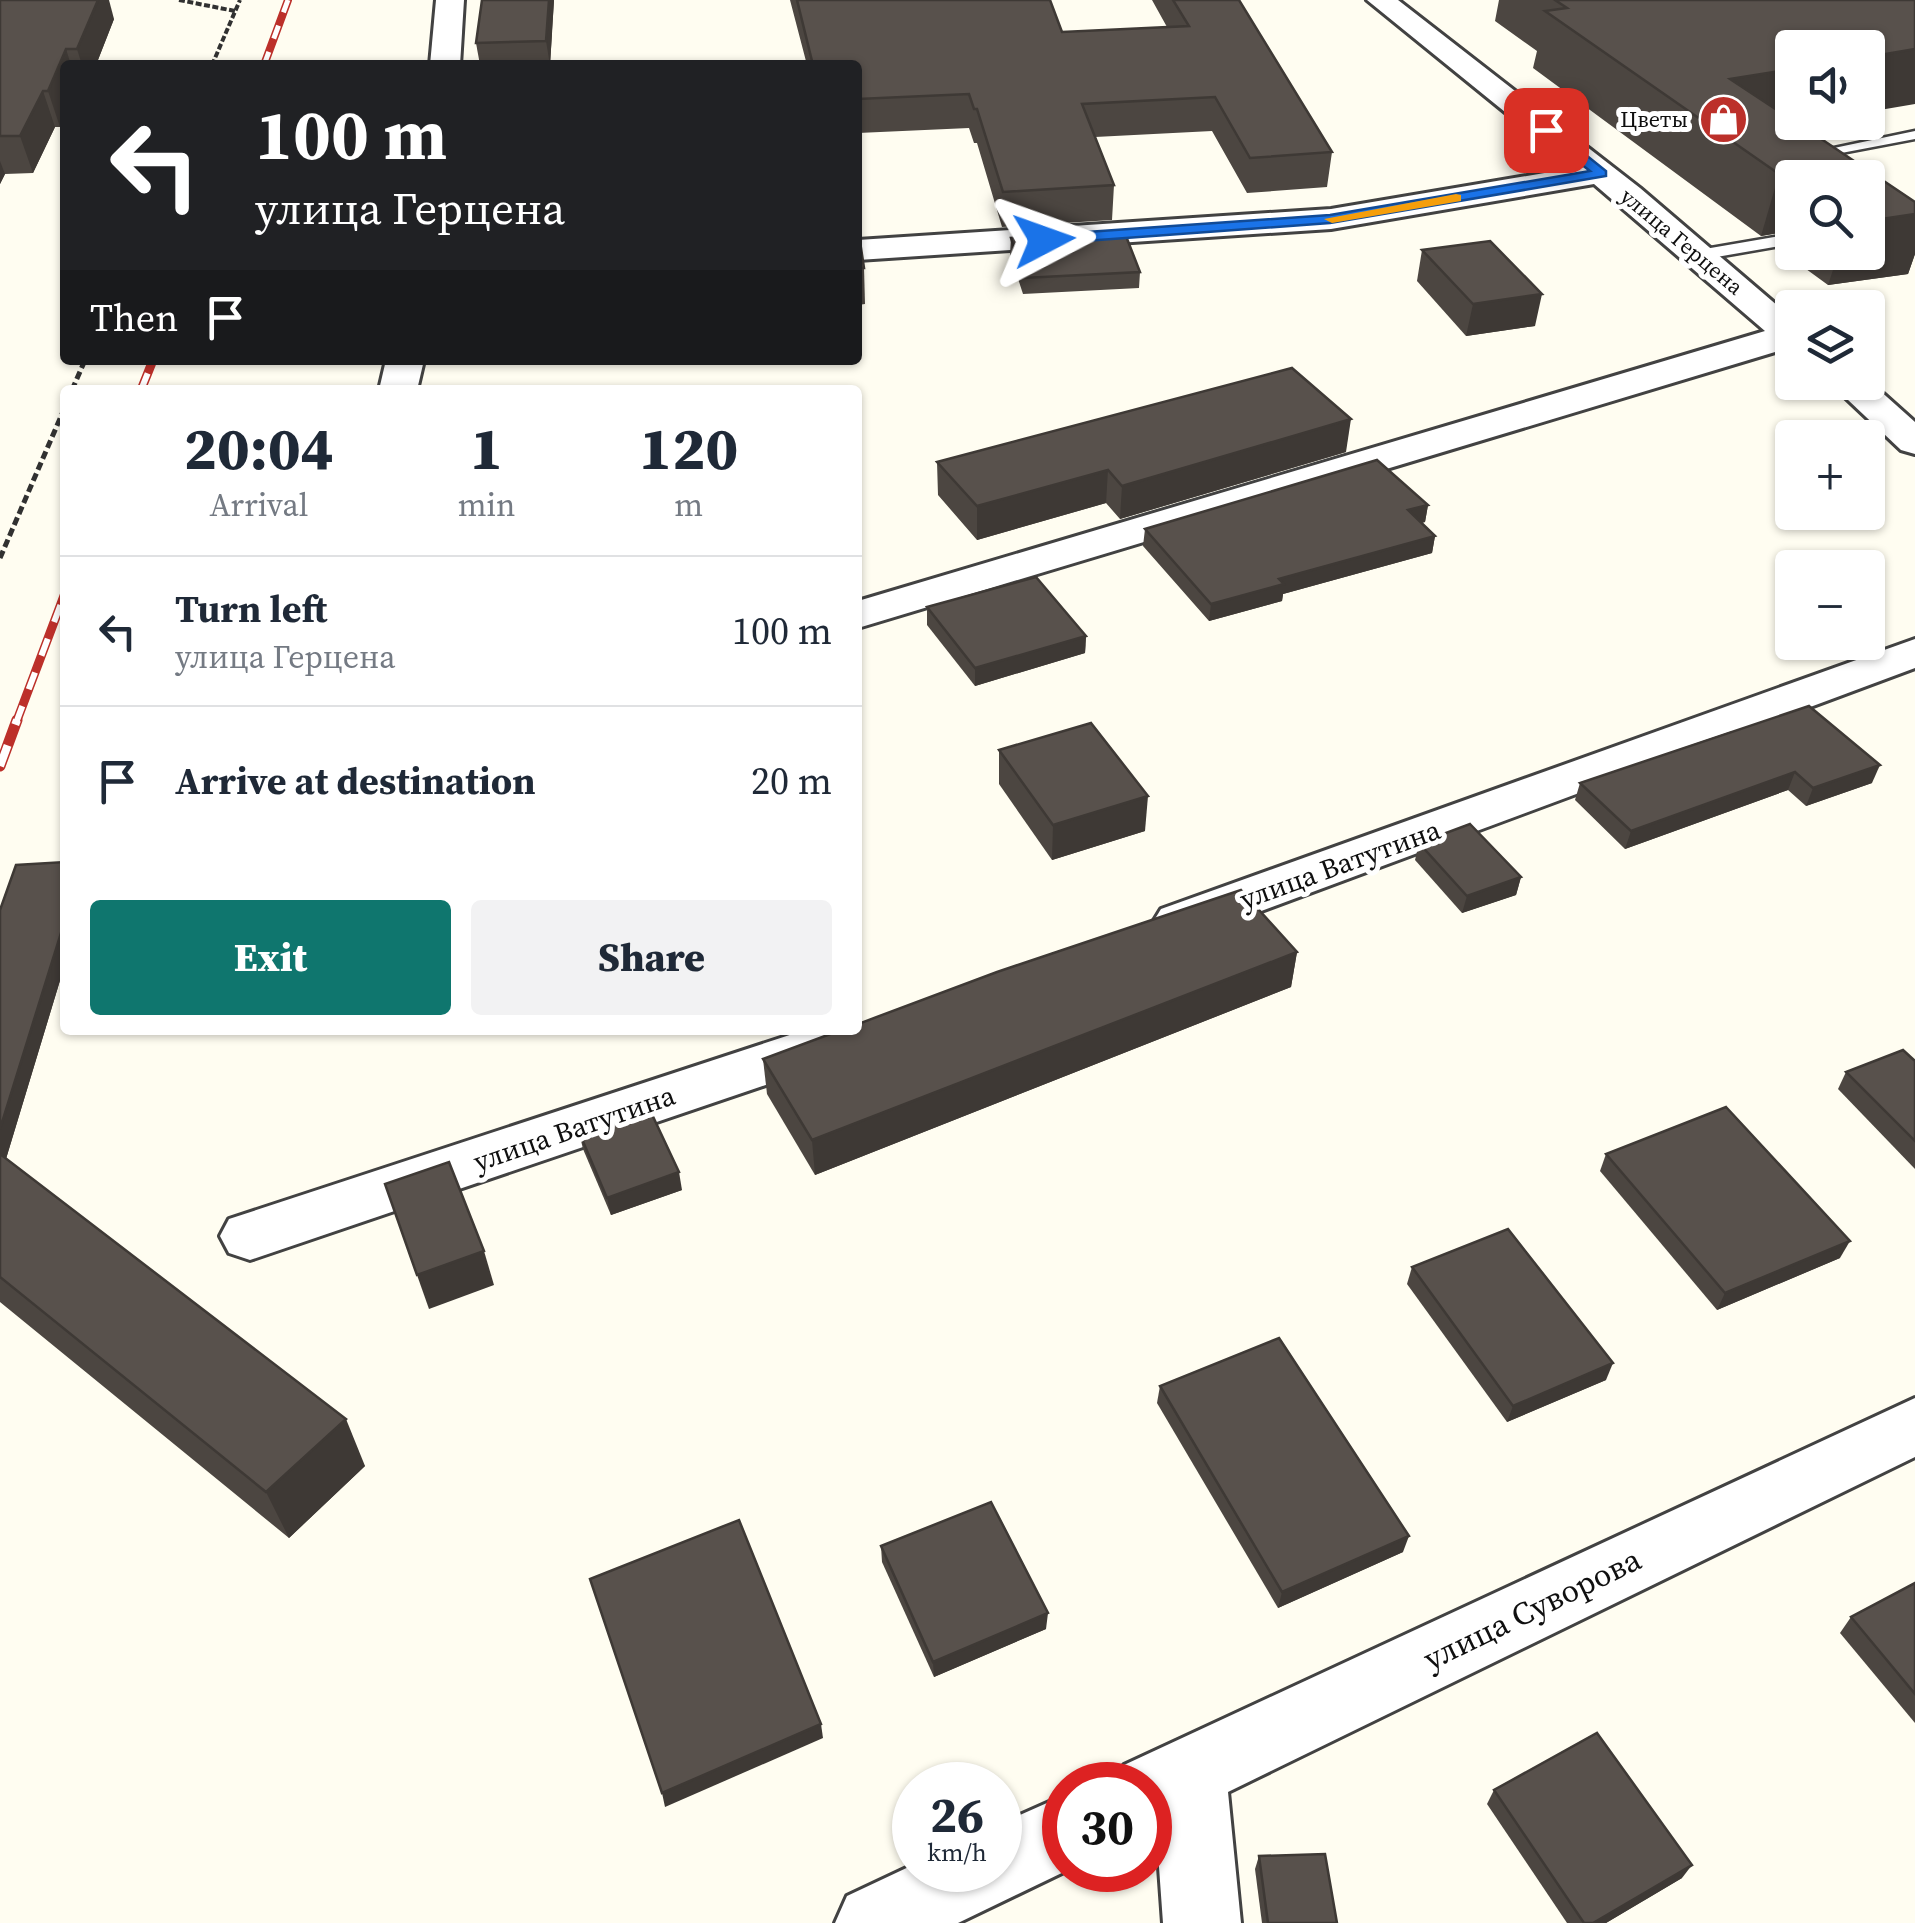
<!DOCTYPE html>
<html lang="en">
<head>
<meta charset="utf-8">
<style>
  body { margin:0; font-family:"Source Serif 4",serif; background:#f2f2f3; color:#1f2937; height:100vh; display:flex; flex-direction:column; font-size:38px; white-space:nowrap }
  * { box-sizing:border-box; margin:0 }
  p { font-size:32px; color:#747a83 }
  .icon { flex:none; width:55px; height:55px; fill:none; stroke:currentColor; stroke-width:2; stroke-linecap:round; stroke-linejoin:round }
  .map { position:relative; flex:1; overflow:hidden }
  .panel { position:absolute; left:60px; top:385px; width:802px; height:650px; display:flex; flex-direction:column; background:#fff; border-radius:10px; box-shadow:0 2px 8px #0004 }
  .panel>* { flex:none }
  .top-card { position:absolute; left:60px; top:60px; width:802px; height:305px; border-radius:10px; box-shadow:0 2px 8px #0004; background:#202124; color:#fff; overflow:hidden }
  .controls { position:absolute; left:1775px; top:30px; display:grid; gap:20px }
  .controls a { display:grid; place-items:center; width:110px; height:110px; border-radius:10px; background:#fff; box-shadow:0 2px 8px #0004; font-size:50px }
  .speed { position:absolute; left:892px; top:1762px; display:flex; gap:20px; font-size:50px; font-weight:700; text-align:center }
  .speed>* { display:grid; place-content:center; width:130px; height:130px; border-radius:50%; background:#fff; box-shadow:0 2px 8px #0004; line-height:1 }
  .speed small { font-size:25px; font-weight:400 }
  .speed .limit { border:15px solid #d22; background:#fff; color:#111 }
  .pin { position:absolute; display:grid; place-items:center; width:85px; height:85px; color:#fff; margin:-42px; border-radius:20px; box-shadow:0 5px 15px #0006 }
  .me { position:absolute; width:110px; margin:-55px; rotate:86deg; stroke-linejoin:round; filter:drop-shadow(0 0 8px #0008) }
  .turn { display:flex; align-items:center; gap:35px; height:210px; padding:0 30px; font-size:45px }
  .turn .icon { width:130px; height:130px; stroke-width:2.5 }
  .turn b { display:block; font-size:70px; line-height:85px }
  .then { display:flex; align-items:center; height:95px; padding:0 30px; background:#0003; gap:20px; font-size:38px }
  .eta { display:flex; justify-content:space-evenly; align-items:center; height:170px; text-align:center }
  .eta b { font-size:60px; font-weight:800; line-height:70px }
  .action { display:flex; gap:20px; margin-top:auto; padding:20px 30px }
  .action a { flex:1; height:115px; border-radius:10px; background:#0f766e; color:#fff; font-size:40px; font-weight:800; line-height:115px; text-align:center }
  .action a+a { background:#f2f2f3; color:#1f2937 }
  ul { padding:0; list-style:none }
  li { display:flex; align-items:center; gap:30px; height:150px; padding:0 30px; border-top:2px solid #e0e1e3 }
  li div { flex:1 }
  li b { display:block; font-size:38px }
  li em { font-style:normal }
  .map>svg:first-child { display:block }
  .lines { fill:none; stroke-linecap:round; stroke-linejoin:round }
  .lane-casing { stroke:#424242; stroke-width:5 }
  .street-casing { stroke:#424242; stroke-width:6 }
  .path-far1 { stroke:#313131; stroke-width:4; stroke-dasharray:6 2.5; stroke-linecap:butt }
  .path { stroke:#313131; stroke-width:5; stroke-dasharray:8 4; stroke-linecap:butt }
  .lane { fill:#fff; fill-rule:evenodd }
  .street { fill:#fff; fill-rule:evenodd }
  .rail-far2-casing { stroke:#bc302a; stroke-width:8 }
  .rail-far1-casing { stroke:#bc302a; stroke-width:9 }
  .rail-casing { stroke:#bc302a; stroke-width:11 }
  .rail-far2 { stroke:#fff; stroke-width:5; stroke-dasharray:14; stroke-linecap:butt }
  .rail-far1 { stroke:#fff; stroke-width:6; stroke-dasharray:18; stroke-linecap:butt }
  .rail { stroke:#fff; stroke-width:8; stroke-dasharray:22; stroke-linecap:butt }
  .wall { fill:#4c4641; fill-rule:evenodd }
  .shaded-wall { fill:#3e3935 }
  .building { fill:#58514c; stroke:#3e3935; stroke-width:2.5 }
  .route { fill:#1a73e8; stroke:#114b97; stroke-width:2.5 }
  .slow { fill:#f59e0b }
  .labels { text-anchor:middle; stroke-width:10; stroke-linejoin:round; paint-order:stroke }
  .far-poi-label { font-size:22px; fill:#0f0f0f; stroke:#fff; text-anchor:end }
  .far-street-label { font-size:22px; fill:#0f0f0f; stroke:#fff }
  .street-label { font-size:28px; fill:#0f0f0f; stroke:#fff }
  .near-street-label { font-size:32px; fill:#0f0f0f; stroke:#fff }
</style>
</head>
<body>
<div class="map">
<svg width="1915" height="1923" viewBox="0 0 1915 1923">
  <rect width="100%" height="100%" fill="#fffdf1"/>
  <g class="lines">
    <defs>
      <g id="lane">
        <path d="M1915,131V139L1836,154L1866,178H1848L1815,152Z"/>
        <path d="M1792,234V244L1699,260L1691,255L1699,250Z"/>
      </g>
      <g id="street">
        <path d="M436,0H464L460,65H430Z"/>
        <path d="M1367,0H1398L1640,188L1792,318V347L858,628V601L1765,331L1594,184L1331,229L858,260V240L1331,209L1574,168Z"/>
        <path d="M386,360H424L417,390H379Z"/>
        <path d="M1868,380L1915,422V454L1901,450L1829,382Z"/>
        <path d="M1915,639V668L1197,935L1179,940L1161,935L1153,922L1161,909Z"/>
        <path d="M805,1030H853L859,1042L851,1056L250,1260L229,1253L220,1236L229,1219Z"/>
        <path d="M1915,1398V1457L1228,1792L1241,1923H1163L1156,1825L1150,1828V1785H1116L1124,1765Z"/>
        <path d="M1065,1795L1068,1870L958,1923H835L847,1896L915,1864V1870H1000V1824Z"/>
      </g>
    </defs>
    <use href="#lane" class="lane-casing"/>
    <use href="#street" class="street-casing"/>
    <g class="path-far1">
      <path d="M179,0L235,11"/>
      <path d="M212,65L240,0"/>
    </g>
    <g class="path">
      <path d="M72,390L85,360"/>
      <path d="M0,558L65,407"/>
    </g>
    <use href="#lane" class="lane"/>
    <use href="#street" class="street"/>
    <defs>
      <path id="rail-far2" d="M264,65L288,0"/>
      <g id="rail-far1">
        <path d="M141,390L153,360"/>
        <path d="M16,723L65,593"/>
      </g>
      <path id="rail" d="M0,766L17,720"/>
    </defs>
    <use href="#rail-far2" class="rail-far2-casing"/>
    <use href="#rail-far1" class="rail-far1-casing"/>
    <use href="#rail" class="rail-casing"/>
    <use href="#rail-far2" class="rail-far2"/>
    <use href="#rail-far1" class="rail-far1"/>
    <use href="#rail" class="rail"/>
  </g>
  <g class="wall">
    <path d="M0,0L114,19L96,65H65V114L60,127H55L33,173L5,174L0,184Z"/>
    <path d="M554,0L550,65H480L476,43Z"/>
    <path d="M790,0H1050L1062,32L1167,27L1152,0H1239L1332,152L1327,187L1247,193L1212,131L1095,137L1114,185L1112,220L1002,227L977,143H974L969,128L858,133V65H807Z"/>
    <path d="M1499,0H1915L1797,124L1915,202V254L1908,274L1828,285L1780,250L1785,232L1761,236L1533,68L1537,51L1495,21ZM1792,178H1868V252H1792Z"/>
    <path d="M858,228L864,268L865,304L858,305Z"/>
    <path d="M1011,238L1140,272L1139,288L1023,294L1010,254Z"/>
    <path d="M1422,250L1535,326L1466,336L1417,281Z"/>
    <path d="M486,360H521L486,364Z"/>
    <path d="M1346,452L1120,519L1106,503L977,540L938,495L937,462Z"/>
    <path d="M1428,505L1425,522L1421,523L1435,536L1432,553L1283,594L1282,601L1209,621L1143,546L1145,529Z"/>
    <path d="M927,607L1086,636L1085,653L975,686L927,625Z"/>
    <path d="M1732,731L1872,783L1806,806L1788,790L1625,849L1575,800L1580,783Z"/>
    <path d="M999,750L1145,831L1052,860L999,784Z"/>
    <path d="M1419,843L1521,877L1516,895L1462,913L1415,860Z"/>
    <path d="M65,862V964L6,1159L365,1466L289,1538L0,1302V910Z"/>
    <path d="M1297,952L1291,987L815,1175L767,1094L763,1059Z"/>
    <path d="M1915,1061V1169L1838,1089L1846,1072Z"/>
    <path d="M579,1132L682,1190L611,1215L583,1149Z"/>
    <path d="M1606,1154L1840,1258L1717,1310L1600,1171Z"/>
    <path d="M1412,1267L1606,1380L1507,1422L1407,1284Z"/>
    <path d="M1160,1386L1403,1552L1278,1608L1157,1403Z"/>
    <path d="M881,1546L1046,1629L934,1677L882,1562Z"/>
    <path d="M1915,1583V1723L1840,1633L1851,1617Z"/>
    <path d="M1494,1790L1682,1878L1606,1923H1567L1487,1804Z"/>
    <path d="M1259,1856L1337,1923H1262L1255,1869Z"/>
  </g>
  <g class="shaded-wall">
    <path d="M98,0H109L114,19L96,65H82L77,49Z"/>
    <path d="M549,0H554L550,65L546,41Z"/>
    <path d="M66,49L71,65H65V114L60,127L48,91Z"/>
    <path d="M1915,49V104L1868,112V57Z"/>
    <path d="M1792,69V122H1803L1724,136L1730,79Z"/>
    <path d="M43,91L55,127L33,173L20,136Z"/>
    <path d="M0,161L5,174L0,184Z"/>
    <path d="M1814,170L1811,178H1792V210L1785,232L1761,236L1779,174Z"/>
    <path d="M1915,214V254L1908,274L1828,285L1839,252H1868V221Z"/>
    <path d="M1542,294L1535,326L1466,336L1473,304Z"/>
    <path d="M1351,419L1346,452L1120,519L1122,486Z"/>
    <path d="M1108,470L1106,503L977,540V506Z"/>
    <path d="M1428,505L1425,522L1405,527L1408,510Z"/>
    <path d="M1435,536L1432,553L1283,594L1282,601L1209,621L1211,604L1279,579Z"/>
    <path d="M1086,636L1085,653L975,686V668Z"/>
    <path d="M1880,765L1872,783L1806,806L1813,788Z"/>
    <path d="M1795,772L1788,790L1625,849L1631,831Z"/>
    <path d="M1148,796L1145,831L1052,860L1053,825Z"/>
    <path d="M1521,877L1516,895L1462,913L1467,896Z"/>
    <path d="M65,920V964L5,1162L0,1153V1129Z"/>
    <path d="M1297,952L1291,987L815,1175L812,1140Z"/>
    <path d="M679,1172L682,1190L611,1215L607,1198Z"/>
    <path d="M1850,1241L1840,1258L1717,1310L1725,1293Z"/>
    <path d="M484,1251L494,1285L429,1309L417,1275Z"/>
    <path d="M1613,1363L1606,1380L1507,1422L1513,1406Z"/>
    <path d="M346,1419L365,1466L289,1538L266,1492Z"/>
    <path d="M1409,1536L1403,1552L1278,1608L1282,1592Z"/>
    <path d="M1048,1613L1046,1629L934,1677L933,1662Z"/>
    <path d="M821,1724L823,1738L665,1807L662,1793Z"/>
    <path d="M1692,1865L1682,1878L1606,1923H1593Z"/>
  </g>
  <g class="building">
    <path d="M0,0H98L77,49H66L48,91H43L20,136H0Z"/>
    <path d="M482,0H549L546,41L476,43Z"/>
    <path d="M797,0H1050L1062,32L1189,26L1173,0H1239L1332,152L1250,158L1215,97L1082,104L1114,185L1003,192L977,109H974L969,94L858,99V65H813Z"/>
    <path d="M1555,0H1915V49L1868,57V48H1792V69L1730,79L1792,120V122H1796L1915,202V214L1868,221V178H1814V170L1779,174L1545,11L1567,8Z"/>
    <path d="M858,228L864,268H858Z"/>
    <path d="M1124,231L1140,272L1023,278L1011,238Z"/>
    <path d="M1490,241L1542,294L1473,304L1422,250Z"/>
    <path d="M1292,368L1351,419L1122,486L1108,470L977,506L937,462Z"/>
    <path d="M1377,460L1428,505L1408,510L1435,536L1279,579L1284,584L1211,604L1145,529Z"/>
    <path d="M1036,577L1086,636L975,668L927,607Z"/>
    <path d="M1809,706L1880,765L1813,788L1795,772L1631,831L1580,783Z"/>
    <path d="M1091,723L1148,796L1053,825L999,750Z"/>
    <path d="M1470,824L1521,877L1467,896L1419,843Z"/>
    <path d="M65,862V920L0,1129V910L16,865Z"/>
    <path d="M1241,890L1297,952L812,1140L763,1059L841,1030H858V1024L997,972Z"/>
    <path d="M1903,1050L1915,1061V1141L1846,1072Z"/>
    <path d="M1726,1107L1850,1241L1725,1293L1606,1154Z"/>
    <path d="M649,1108L679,1172L607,1198L579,1132Z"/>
    <path d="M0,1154L346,1419L266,1492L0,1277Z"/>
    <path d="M449,1162L484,1251L417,1275L385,1184Z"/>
    <path d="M1508,1229L1613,1363L1513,1406L1412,1267Z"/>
    <path d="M1279,1338L1409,1536L1282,1592L1160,1386Z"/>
    <path d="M991,1502L1048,1613L933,1662L881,1546Z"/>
    <path d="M739,1520L821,1724L662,1793L590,1579Z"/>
    <path d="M1915,1583V1694L1851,1617Z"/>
    <path d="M1597,1733L1692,1865L1593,1923H1584L1494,1790Z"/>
    <path d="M1325,1854L1337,1923H1268L1259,1856Z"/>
  </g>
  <path class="route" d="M1541,127H1551L1606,171V176L1330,223L1044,244L1037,240L1044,235L1330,215L1590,171L1541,133Z"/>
  <path class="slow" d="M1456,194L1461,195V201L1332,223L1324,219Z"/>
  <defs>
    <symbol id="shop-disc" viewBox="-11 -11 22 22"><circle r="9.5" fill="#bc302a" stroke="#fff"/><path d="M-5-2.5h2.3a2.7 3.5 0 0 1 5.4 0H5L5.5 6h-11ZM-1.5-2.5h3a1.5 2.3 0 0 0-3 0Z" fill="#fff"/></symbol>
  </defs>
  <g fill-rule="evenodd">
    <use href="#shop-disc" x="1696" y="92" width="55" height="55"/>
  </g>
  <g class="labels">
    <g class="far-poi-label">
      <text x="1688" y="127">Цветы</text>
    </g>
    <g class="far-street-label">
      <text transform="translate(1682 241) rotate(40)" y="8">улица Герцена</text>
    </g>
    <g class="street-label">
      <text transform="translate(1340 864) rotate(-20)" y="10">улица Ватутина</text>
      <text transform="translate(574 1128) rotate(-19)" y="10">улица Ватутина</text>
    </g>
    <g class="near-street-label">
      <text transform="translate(1532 1609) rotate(-26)" y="11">улица Суворова</text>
    </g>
  </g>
</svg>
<div class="controls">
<a><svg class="icon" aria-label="sound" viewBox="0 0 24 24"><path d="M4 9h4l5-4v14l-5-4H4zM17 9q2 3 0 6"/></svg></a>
<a><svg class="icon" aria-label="search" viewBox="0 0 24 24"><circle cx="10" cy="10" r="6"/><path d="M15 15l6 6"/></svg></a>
<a><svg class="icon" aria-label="layers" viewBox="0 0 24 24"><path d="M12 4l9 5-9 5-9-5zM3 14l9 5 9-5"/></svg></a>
<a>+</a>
<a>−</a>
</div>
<div class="speed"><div>26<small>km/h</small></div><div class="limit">30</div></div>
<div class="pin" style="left:1546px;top:130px;background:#d93025"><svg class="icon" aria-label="arrive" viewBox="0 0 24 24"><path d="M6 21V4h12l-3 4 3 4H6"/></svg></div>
<svg class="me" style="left:1044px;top:240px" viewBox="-20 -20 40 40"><path d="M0-17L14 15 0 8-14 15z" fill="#1a73e8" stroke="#fff" stroke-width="4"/></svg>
<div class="top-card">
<div class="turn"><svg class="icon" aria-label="left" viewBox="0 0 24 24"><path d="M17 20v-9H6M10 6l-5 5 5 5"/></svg><div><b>100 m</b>улица Герцена</div></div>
<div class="then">Then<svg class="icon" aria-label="arrive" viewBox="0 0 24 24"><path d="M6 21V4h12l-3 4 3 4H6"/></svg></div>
</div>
<section class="panel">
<div class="eta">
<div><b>20:04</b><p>Arrival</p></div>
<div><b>1</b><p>min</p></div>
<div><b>120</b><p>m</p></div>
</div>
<ul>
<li><svg class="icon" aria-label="left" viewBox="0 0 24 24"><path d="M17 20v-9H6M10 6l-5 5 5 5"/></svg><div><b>Turn left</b><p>улица Герцена</p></div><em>100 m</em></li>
<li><svg class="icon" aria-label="arrive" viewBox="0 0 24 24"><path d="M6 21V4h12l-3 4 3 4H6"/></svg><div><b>Arrive at destination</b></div><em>20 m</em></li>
</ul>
<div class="action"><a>Exit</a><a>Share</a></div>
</section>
</div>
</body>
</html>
